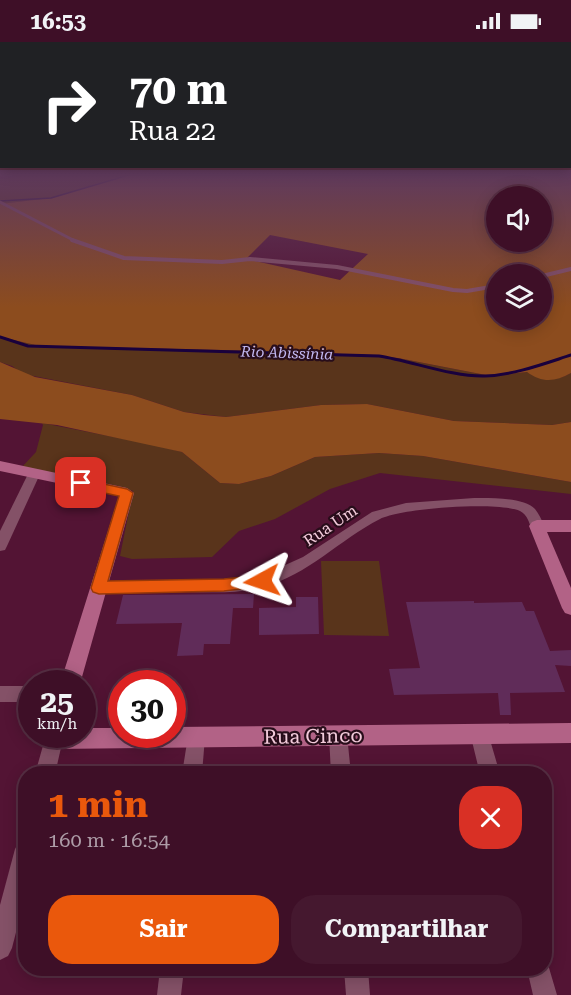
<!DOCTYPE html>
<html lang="pt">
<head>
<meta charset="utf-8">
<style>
  body { margin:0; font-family:"Roboto Serif",serif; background:#45182f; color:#f1f3f6; height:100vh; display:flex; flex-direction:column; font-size:22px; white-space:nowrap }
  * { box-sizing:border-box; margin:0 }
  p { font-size:20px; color:#ad9ca7 }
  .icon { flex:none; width:33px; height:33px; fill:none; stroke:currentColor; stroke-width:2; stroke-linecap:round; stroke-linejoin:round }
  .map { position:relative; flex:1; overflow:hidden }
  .details { position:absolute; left:18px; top:724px; width:534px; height:210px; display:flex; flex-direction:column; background:#3e0f27; border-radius:24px; box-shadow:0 3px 15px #0003,0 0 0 2px #572f44 }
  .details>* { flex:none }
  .guide { position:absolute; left:0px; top:0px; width:572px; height:126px; box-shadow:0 3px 15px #0003,0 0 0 2px #572f44; background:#202124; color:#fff; overflow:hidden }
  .buttons { position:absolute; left:486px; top:144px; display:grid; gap:12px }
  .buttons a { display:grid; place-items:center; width:66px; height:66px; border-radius:50%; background:#3e0f27; box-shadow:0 3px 15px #0003,0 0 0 2px #572f44; font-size:30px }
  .speed { position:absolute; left:18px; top:628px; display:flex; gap:12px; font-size:30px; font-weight:700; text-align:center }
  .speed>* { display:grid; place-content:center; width:78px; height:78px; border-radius:50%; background:#3e0f27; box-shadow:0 3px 15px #0003,0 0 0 2px #572f44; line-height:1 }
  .speed small { font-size:15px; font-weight:400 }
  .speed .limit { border:9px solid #d22; background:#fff; color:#111 }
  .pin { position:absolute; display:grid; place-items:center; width:51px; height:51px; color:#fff; margin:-26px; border-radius:12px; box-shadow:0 3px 9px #0006 }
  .me { position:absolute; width:66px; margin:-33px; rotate:265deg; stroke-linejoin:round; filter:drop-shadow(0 0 4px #0008) }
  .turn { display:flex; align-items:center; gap:21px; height:126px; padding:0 30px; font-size:27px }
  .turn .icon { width:78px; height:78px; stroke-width:2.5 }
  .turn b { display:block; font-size:42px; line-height:51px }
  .round { display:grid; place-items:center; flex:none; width:63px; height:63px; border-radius:24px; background:#45182f }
  .overview { display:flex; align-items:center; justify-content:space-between; height:102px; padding:0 30px }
  h1 { font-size:36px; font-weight:700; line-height:45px; color:#ea580c }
  .cta { display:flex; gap:12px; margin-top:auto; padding:12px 30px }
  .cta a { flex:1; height:69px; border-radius:24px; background:#ea580c; color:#fff; font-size:24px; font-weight:700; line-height:69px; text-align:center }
  .cta a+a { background:#45182f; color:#f1f3f6 }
  .status { display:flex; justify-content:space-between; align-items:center; height:42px; padding:0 30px; background:#3e0f27; direction:ltr }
  .status svg { height:16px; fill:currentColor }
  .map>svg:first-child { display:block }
  .green { fill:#59341b }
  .forest { fill:#8c4c1e; fill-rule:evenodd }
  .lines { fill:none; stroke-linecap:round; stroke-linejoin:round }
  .stream-far1 { stroke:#19013d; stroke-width:1.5 }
  .stream { stroke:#19013d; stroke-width:3 }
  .building { fill:#602c59 }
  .lane-far1 { stroke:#845167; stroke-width:3 }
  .lane { stroke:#845167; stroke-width:4 }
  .street { fill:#845167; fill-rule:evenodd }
  .secondary { fill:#b26286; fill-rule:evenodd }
  .route { fill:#ea580c; stroke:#983908; stroke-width:1.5 }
  .labels { text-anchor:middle; stroke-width:4.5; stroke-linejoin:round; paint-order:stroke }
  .far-water-label { font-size:15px; font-style:italic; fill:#c1b7f0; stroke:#280d1a }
  .street-label { font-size:16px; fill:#f3cbdb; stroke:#280d1a }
  .near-street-label { font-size:20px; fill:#f3cbdb; stroke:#280d1a }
</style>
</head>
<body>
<div class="status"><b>16:53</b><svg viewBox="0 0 49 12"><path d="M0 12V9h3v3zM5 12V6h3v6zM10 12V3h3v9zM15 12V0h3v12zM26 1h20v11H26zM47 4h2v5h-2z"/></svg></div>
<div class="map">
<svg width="571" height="953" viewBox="0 0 571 953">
  <rect width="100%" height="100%" fill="#531434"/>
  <g class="green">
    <path d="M34,132H127L51,156L0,162V137Z"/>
    <path d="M0,295L40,304L312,310L398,316L491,334L527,330C540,339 558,339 571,331V380L552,383L454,379L367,362L321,363L226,375L184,370L132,353L23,332L12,324L0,320Z"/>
    <path d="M42,381L155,403L182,410L220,441L239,442L271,434L315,415L379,411L423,414L571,440V452L380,431L330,447L275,477L239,489L212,515L132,517L120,514L133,449L118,444L22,425L36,410L43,383Z"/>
    <path d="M321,519H379L389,594L324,593Z"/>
  </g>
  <g class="forest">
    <path d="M127,132H571V331C555,340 542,341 527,330L491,334L398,316L312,310L40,304L0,295V162L51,156ZM496,154H542V200H496ZM270,193L368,212L340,238L246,217ZM496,232H542V278H496Z"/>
    <path d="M0,320L35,335L132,353L184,370L204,373L226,375L321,363L367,362L454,379L552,383L571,380V440L423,414L379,411L315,415L271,434L239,442L220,441L182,410L57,383L0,377Z"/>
  </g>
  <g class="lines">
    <path class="stream-far1" d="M0,159L51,156L132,132"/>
    <path class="stream" d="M0,295L28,304L379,314C412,319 452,335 485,334C514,333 543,322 571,313"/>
  </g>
  <g class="building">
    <path d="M254,552L253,566H233L230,602H204L203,613L177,614L182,581L116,582L123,553Z"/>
    <path d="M296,555H318L319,592L259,593V566L296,565Z"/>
    <path d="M474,559V561L522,560L526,569H534L550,609L571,608V624L555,623L565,650L510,651L511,673H500L498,651L394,653L389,627L420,626L406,560Z"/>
  </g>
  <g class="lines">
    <g class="lane-far1">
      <path d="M0,133L4,132"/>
      <path d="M0,160L75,199"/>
    </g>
    <g class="lane">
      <path d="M72,198L124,216L222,220L250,217L337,225L453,248L467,249L496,244"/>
      <path d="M542,234L571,227"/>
    </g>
    <g class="street">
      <path d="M34,428L40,432L7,504L5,508L0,509V489L28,432Z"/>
      <path d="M474,456C490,456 524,455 535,467C539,472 542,478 544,484L542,488H532C529,481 528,473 520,469C498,459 402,466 380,477C339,498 308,533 263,545C238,552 211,550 186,550C157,550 128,551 99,552L94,550L91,546L94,542L99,540L231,537L263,533L303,515L372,470L406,461Z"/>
      <rect x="0" y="644" width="32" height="16"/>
      <path d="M479,682L486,684L488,691L500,732H480L470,691L472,684Z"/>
      <path d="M338,684L345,686L347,693L351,732H331L329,693L331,686Z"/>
      <path d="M196,686L203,688L205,695L202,732H182L189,688Z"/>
      <path d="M46,693H62L63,697L55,732H35Z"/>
      <path d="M26,797V851L12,906L8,914L0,918V863L15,807L19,800Z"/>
      <path d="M544,917L547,919L557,953H533L527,927H544Z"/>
      <path d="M160,927H184L181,953H157Z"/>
      <path d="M344,927H368L370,953H346Z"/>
    </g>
    <g class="secondary">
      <path d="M0,419L127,446L134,451L80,642H60L119,454L0,429Z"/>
      <path d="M537,478H571V490H547L571,546V573L565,571L562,566L529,484L532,480Z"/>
      <path d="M571,681V701L54,707L47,704L45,693H82V686H122V693H172V685Z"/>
    </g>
  </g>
  <linearGradient id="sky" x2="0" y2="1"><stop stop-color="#2e0b1d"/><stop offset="0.5" stop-color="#603a5c"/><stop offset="1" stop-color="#603a5c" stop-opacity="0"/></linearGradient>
  <rect width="571" height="265" fill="url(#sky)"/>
  <path class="route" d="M81,437L127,447L133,451L108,539L224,537L262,533L268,535L270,539L268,544L224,549L99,552L93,550L91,546L119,454L76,445L74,441L76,438Z"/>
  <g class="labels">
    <g class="far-water-label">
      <text transform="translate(287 311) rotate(2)" y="5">Rio Abissínia</text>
    </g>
    <g class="street-label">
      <text transform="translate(330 483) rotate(-34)" y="6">Rua Um</text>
    </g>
    <g class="near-street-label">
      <text transform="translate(313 694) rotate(-1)" y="7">Rua Cinco</text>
    </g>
  </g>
</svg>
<div class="buttons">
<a><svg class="icon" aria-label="sound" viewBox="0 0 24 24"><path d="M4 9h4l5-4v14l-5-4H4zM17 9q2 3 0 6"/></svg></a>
<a><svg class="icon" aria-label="layers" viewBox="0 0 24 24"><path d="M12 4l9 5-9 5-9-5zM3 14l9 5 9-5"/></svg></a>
</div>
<div class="speed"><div>25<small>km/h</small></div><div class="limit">30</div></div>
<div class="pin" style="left:81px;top:441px;background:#d93025"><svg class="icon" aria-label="arrive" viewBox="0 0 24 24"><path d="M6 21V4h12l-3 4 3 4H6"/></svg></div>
<svg class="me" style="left:262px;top:539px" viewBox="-20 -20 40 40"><path d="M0-17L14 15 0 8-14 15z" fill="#ea580c" stroke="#fff" stroke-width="4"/></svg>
<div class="guide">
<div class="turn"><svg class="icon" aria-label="right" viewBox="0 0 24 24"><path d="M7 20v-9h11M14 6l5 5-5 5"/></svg><div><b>70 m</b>Rua 22</div></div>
</div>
<section class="details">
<div class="overview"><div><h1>1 min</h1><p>160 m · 16:54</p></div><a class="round" style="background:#d93025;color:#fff"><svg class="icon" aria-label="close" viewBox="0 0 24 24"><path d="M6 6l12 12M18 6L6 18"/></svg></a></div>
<div class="cta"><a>Sair</a><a>Compartilhar</a></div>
</section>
</div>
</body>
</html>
